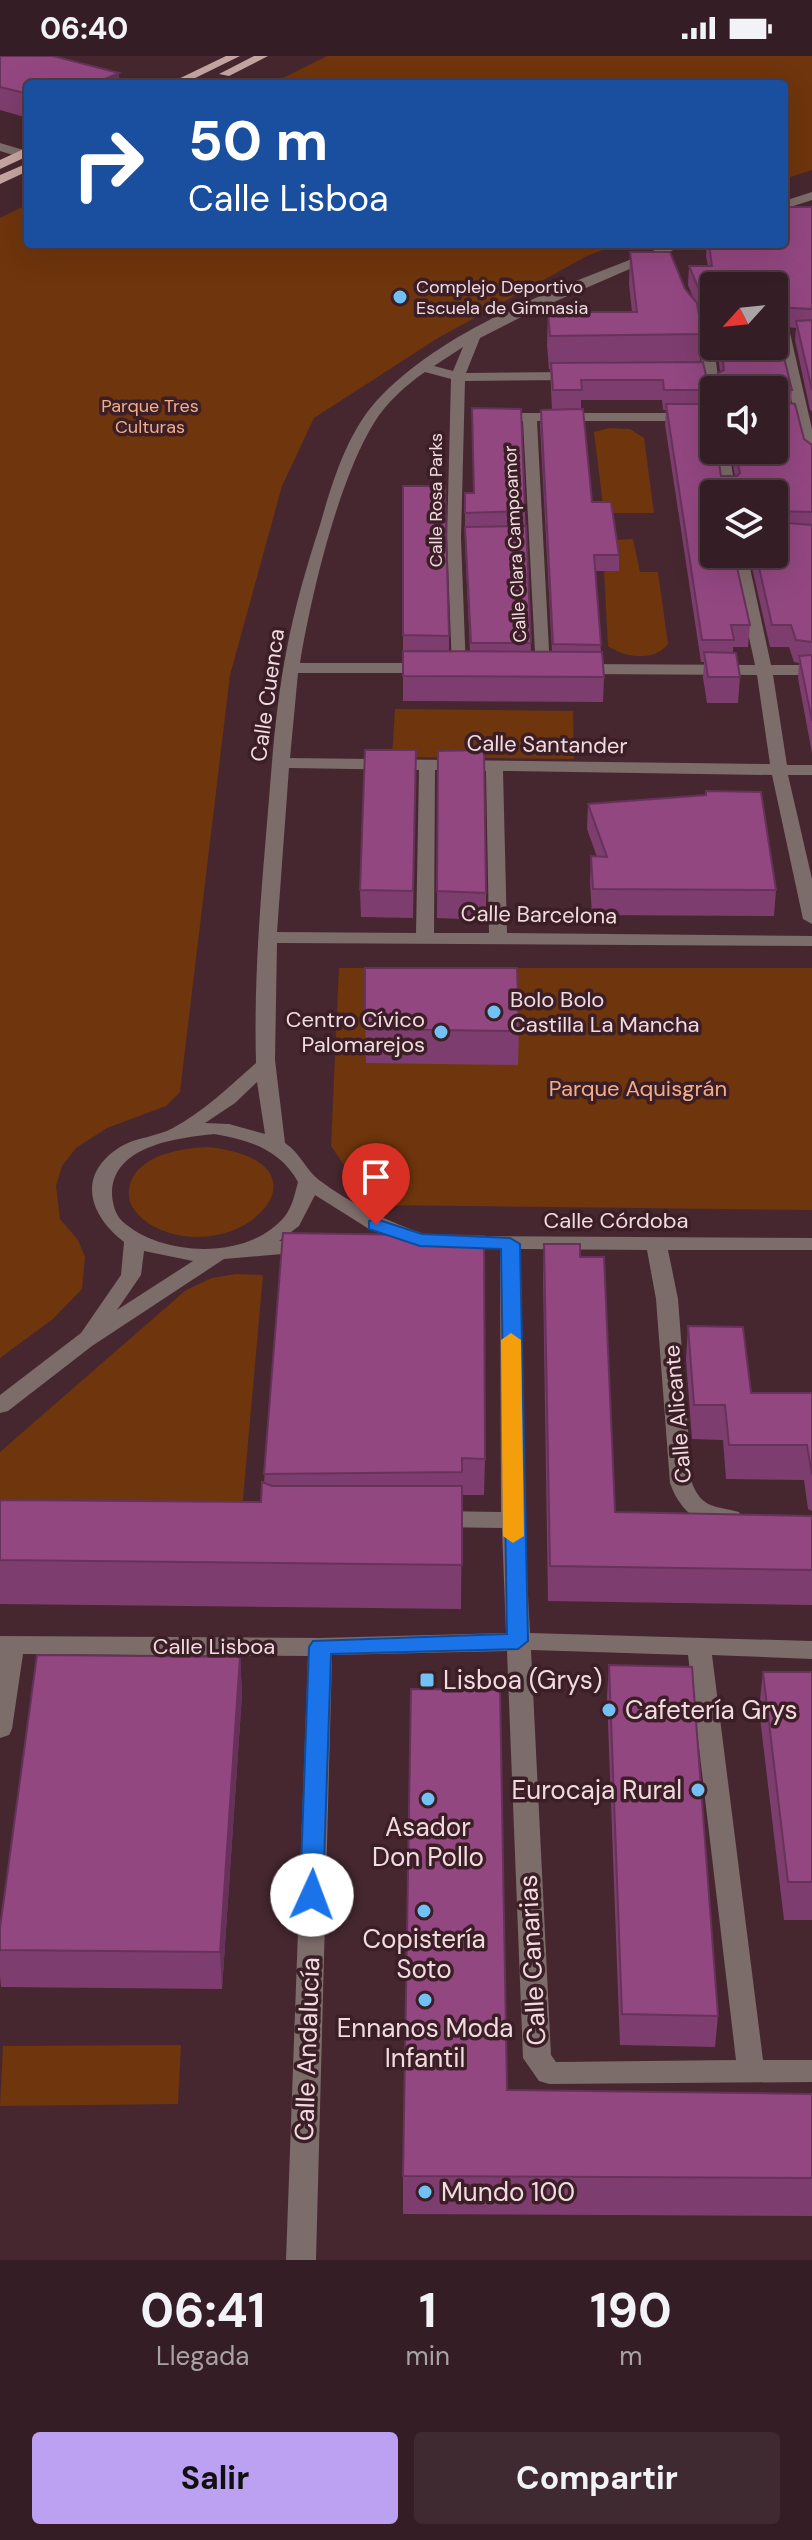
<!DOCTYPE html>
<html lang="es">
<head>
<meta charset="utf-8">
<style>
  body { margin:0; font-family:"DM Sans",sans-serif; background:#3f2a31; color:#f1f3f6; height:100vh; display:flex; flex-direction:column; font-size:30px; white-space:nowrap }
  * { box-sizing:border-box; margin:0 }
  p { font-size:26px; color:#a9a2a6 }
  .icon { flex:none; width:44px; height:44px; fill:none; stroke:currentColor; stroke-width:2; stroke-linecap:round; stroke-linejoin:round }
  .map { position:relative; height:2204px; overflow:hidden }
  .panel { display:flex; flex-direction:column; background:#341d24; flex:1 }
  .panel>* { flex:none }
  .guide { position:absolute; left:24px; top:24px; width:764px; height:168px; border-radius:8px; box-shadow:0 8px 32px #0002,0 0 0 2px #4e3b41; background:#1a4fa0; color:#fff; overflow:hidden }
  .needle { width:52px; rotate:243deg }
  .tools { position:absolute; left:700px; top:216px; display:grid; gap:16px }
  .tools a { display:grid; place-items:center; width:88px; height:88px; border-radius:8px; background:#341d24; box-shadow:0 8px 32px #0002,0 0 0 2px #4e3b41; font-size:40px }
  .pin { position:absolute; display:grid; place-items:center; width:68px; height:68px; color:#fff; margin:-82px -34px; border-radius:50% 50% 50% 0; rotate:-45deg; box-shadow:0 0 8px #0007 }
  .pin .icon { rotate:45deg }
  .me { position:absolute; width:88px; margin:-44px; rotate:2deg; stroke-linejoin:round; filter:drop-shadow(0 0 6px #0008) }
  .turn { display:flex; align-items:center; gap:28px; height:168px; padding:0 32px; font-size:36px }
  .turn .icon { width:104px; height:104px; stroke-width:2.5 }
  .turn b { display:block; font-size:56px; line-height:68px }
  .eta { display:flex; justify-content:space-evenly; align-items:center; height:136px; text-align:center }
  .eta b { font-size:48px; font-weight:700; line-height:56px }
  .button { display:flex; gap:16px; margin-top:auto; padding:16px 32px }
  .button a { flex:1; height:92px; border-radius:8px; background:#bca0f2; color:#111; font-size:32px; font-weight:700; line-height:92px; text-align:center }
  .button a+a { background:#3f2a31; color:#f1f3f6 }
  .status { display:flex; justify-content:space-between; align-items:center; height:56px; padding:0 40px; background:#341d24; direction:ltr }
  .status svg { height:22px; fill:currentColor }
  .map>svg:first-child { display:block }
  .green { fill:#6f350c }
  .lines { fill:none; stroke-linecap:round; stroke-linejoin:round }
  .minor { fill:#7c6c6a; fill-rule:evenodd }
  .major { fill:#c6a5a1; fill-rule:evenodd }
  .wall { fill:#7e3d6f; fill-rule:evenodd }
  .shaded-wall { fill:#67325a }
  .building { fill:#934781; stroke:#67325a; stroke-width:2 }
  .route { fill:#1a73e8; stroke:#114b97; stroke-width:2 }
  .slow { fill:#f59e0b }
  .poi-dot { fill:#71c1f5; stroke:#3b1e26; stroke-width:3 }
  .labels { text-anchor:middle; stroke-width:7; stroke-linejoin:round; paint-order:stroke }
  .far-poi-label { font-size:18px; fill:#f0dbe0; stroke:#3b1e26; text-anchor:start }
  .far-park-label { font-size:18px; fill:#f1ae88; stroke:#3b1e26 }
  .far-street-label { font-size:18px; fill:#f0dbe0; stroke:#3b1e26 }
  .street-label { font-size:22px; fill:#f0dbe0; stroke:#3b1e26 }
  .poi-label { font-size:22px; fill:#f0dbe0; stroke:#3b1e26; text-anchor:start }
  .park-label { font-size:22px; fill:#f1ae88; stroke:#3b1e26 }
  .near-poi-label { font-size:26px; fill:#f0dbe0; stroke:#3b1e26; text-anchor:start }
  .near-street-label { font-size:26px; fill:#f0dbe0; stroke:#3b1e26 }
</style>
</head>
<body>
<div class="status"><b>06:40</b><svg viewBox="0 0 49 12"><path d="M0 12V9h3v3zM5 12V6h3v6zM10 12V3h3v9zM15 12V0h3v12zM26 1h20v11H26zM47 4h2v5h-2z"/></svg></div>
<div class="map">
<svg width="812" height="2204" viewBox="0 0 812 2204">
  <rect width="100%" height="100%" fill="#462730"/>
  <g class="green">
    <path d="M327,0H812V114L784,123V28H271Z"/>
    <path d="M28,148V188H618L587,200L438,282L314,362L282,430L230,619L180,1036L166,1050L107,1072L76,1092L62,1110L56,1130L60,1163L78,1184L85,1201L82,1233L53,1263L0,1302V162Z"/>
    <path d="M609,372L630,373L644,382L654,457H604L594,376Z"/>
    <path d="M633,483L640,516H658L668,588C654,606 625,602 608,590L604,515H618L614,484Z"/>
    <path d="M395,653L573,655L574,703L392,701Z"/>
    <path d="M339,912H812V1154L373,1149L367,1144L375,1132L372,1120L344,1109L331,1090Z"/>
    <path d="M208,1091C345,1106 238,1217 151,1169C140,1162 127,1150 129,1135C132,1100 180,1092 208,1091Z"/>
    <path d="M236,1218L263,1219L242,1454L0,1451V1396L186,1234L212,1222Z"/>
    <path d="M181,1989L178,2048L0,2050L3,1990Z"/>
  </g>
  <g class="lines">
    <g class="minor">
      <path d="M0,87L27,95L28,99L23,102L0,95Z"/>
      <path d="M812,136V144L784,153V145Z"/>
      <path d="M670,188H687L531,256L480,282L466,317L575,316L582,320L575,324L465,325L461,482L466,615L460,617L452,612L447,482L451,323L425,316C406,329 386,347 374,367C338,425 311,540 300,607H427L435,612L427,617H298L290,702L770,708L757,619L579,618L571,613L579,608L755,609L731,498H747L771,609H812V619H773L787,709H812V719H788L812,823V868L803,863L772,719L503,715L507,877L812,880V890L277,887L275,1004L285,1087C300,1097 306,1114 319,1124C352,1149 389,1166 427,1179L430,1184L420,1190L369,1173L315,1139L299,1170L279,1185L309,1184L319,1190L316,1195L224,1203L92,1290L8,1355L0,1357V1339L81,1277L121,1219L124,1186C89,1159 76,1119 120,1091C136,1081 157,1081 173,1072C203,1056 230,1030 256,1007C254,934 259,863 265,791C271,724 274,657 287,592C295,550 307,509 320,469C333,424 348,373 382,339C454,265 576,226 670,188ZM463,291L453,315L434,310ZM289,712L419,714L416,877L277,876ZM435,714L486,715L489,877H434ZM257,1026L265,1078L229,1068L205,1067L235,1047ZM214,1078C249,1084 280,1093 298,1126C295,1138 292,1151 285,1160C249,1205 161,1201 122,1165C115,1158 112,1146 112,1136C114,1089 178,1082 214,1078ZM144,1195L193,1205L117,1254L141,1219Z"/>
      <path d="M682,247H692L699,264L712,278L720,334H714V345L707,341L698,279L686,265Z"/>
      <path d="M783,273L790,277L812,373V407L805,403L776,277Z"/>
      <path d="M714,357V365H537L550,613L548,616H536L523,365H496L489,361L496,357Z"/>
      <path d="M715,394H729L736,438H722Z"/>
      <path d="M457,1180L812,1182V1194H668L678,1243L692,1427C702,1453 716,1450 739,1456L742,1462L739,1468C706,1477 680,1457 670,1427L656,1243L647,1194L520,1193L524,1464L530,1577L812,1585V1603L712,1599L763,2004H812V2026L549,2028L539,2025L523,2002L507,1595L332,1599L316,2204H286L308,1600L23,1598L12,1673L9,1679L0,1682V1580L320,1582L506,1577L502,1472L437,1471L429,1469L426,1463L429,1457L437,1455L501,1456L500,1193L450,1191L447,1186ZM531,1594L688,1599L736,2004L556,2006L551,1999Z"/>
    </g>
    <g class="major">
      <path d="M226,0H240L183,28H168Z"/>
      <path d="M254,0H268L229,20L219,18Z"/>
      <path d="M28,91V100L0,113V104Z"/>
      <path d="M28,107V115L0,128V119Z"/>
    </g>
  </g>
  <g class="wall">
    <path d="M0,0L119,17V28H28V62L0,54Z"/>
    <path d="M812,151V355L810,354L795,284L796,272L776,270L792,334L791,347L804,383L812,389V697L798,622L799,607L794,606L789,591H770L749,498H774L714,438L750,569L748,591H733V597L740,621L738,647H707L703,622L704,606H701L665,368L666,354H663L662,344H581V353L592,446L619,499V515H595L601,596L604,621L603,646L403,645V430L449,580V595H470L465,489V437H474L472,352L525,455L531,596H552L540,369L541,354H552L550,313H549L547,289L548,256H632L629,228L630,196L685,233L694,244L688,229L689,210H708L706,200L707,188H784ZM714,230L774,290H717L720,316L718,327L707,324L700,306L702,278L698,253L702,262L714,276ZM714,334H774V394H730L735,420H721L714,394Z"/>
    <path d="M416,694L413,862L361,861L360,834Z"/>
    <path d="M438,695L486,837V864L437,862Z"/>
    <path d="M706,735L776,834L774,860L592,859L590,826L591,800L597,801L587,773L588,748L706,739Z"/>
    <path d="M365,912L519,975L518,1009L366,1007Z"/>
    <path d="M283,1177L485,1403L484,1439H462L461,1553L0,1548V1444L261,1446L264,1427Z"/>
    <path d="M544,1188L580,1201L615,1456L812,1460V1549L548,1545L543,1221Z"/>
    <path d="M688,1270L751,1337H812V1455L808,1453L804,1424L726,1423L723,1384L692,1383L686,1304Z"/>
    <path d="M240,1601L242,1638L222,1933L1,1931L0,1920V1872Z"/>
    <path d="M609,1609L718,1960L715,1991L620,1989L607,1640Z"/>
    <path d="M763,1616H812V1864H784L759,1653Z"/>
    <path d="M507,2034L812,2038V2160L403,2158V2120Z"/>
  </g>
  <g class="shaded-wall">
    <path d="M119,17V28H93Z"/>
    <path d="M240,1601L242,1638L222,1933L220,1896Z"/>
  </g>
  <g class="building">
    <path d="M0,0H53L119,17L93,28H28V38L0,31Z"/>
    <path d="M784,151H812V253L775,251L774,252V230H714V256L703,243L689,210H712L709,188H784Z"/>
    <path d="M630,196H670L685,233L697,247L702,278L550,280L548,256H637Z"/>
    <path d="M774,261L792,334H664L663,324H581L582,334H553L551,307L703,306L707,324L718,327V317L724,314L721,290H774Z"/>
    <path d="M812,264V334L796,265Z"/>
    <path d="M774,345L795,348L804,383L812,389V456L776,455L774,461V438H714V498H734L750,569H731L734,584H702L666,348H714V394H717L721,420H737L740,417L735,394H774Z"/>
    <path d="M472,352L521,353L525,455L465,457V437H474Z"/>
    <path d="M583,353L592,446H611L619,499H594L601,589L553,588L541,354Z"/>
    <path d="M403,430H445L449,580L403,579Z"/>
    <path d="M774,466L812,469V586L796,584L791,569H772L756,498H774Z"/>
    <path d="M526,470L531,587H471L465,471Z"/>
    <path d="M403,595L602,596L604,621L403,620Z"/>
    <path d="M704,596L736,597L740,621H708Z"/>
    <path d="M812,599V665L799,600Z"/>
    <path d="M365,694H416L413,835L360,834Z"/>
    <path d="M484,694L486,837L437,835L438,695Z"/>
    <path d="M706,735L761,736L776,834L593,833L591,800L607,801L588,748L706,739Z"/>
    <path d="M365,912H517L519,975L365,973Z"/>
    <path d="M283,1177L484,1180L485,1403L462,1402V1416L264,1418Z"/>
    <path d="M544,1188H580V1201H604L615,1456L812,1460V1514L550,1510Z"/>
    <path d="M688,1270L743,1271L751,1337H812V1419L807,1389H729L725,1349H694Z"/>
    <path d="M262,1426L272,1430H462V1509L0,1504V1444L261,1446Z"/>
    <path d="M37,1599L240,1601L220,1896L0,1894V1872Z"/>
    <path d="M609,1609L692,1611L718,1960L622,1958Z"/>
    <path d="M763,1616H812V1826H788Z"/>
    <path d="M411,1633L500,1634L507,2034L812,2038V2122L403,2120Z"/>
  </g>
  <path class="route" d="M376,1163L422,1178L510,1182L520,1188L528,1585L518,1593L331,1598L323,1839L320,1846H303L300,1839L309,1591L313,1585L507,1578L501,1193L420,1190L369,1173V1165Z"/>
  <path class="slow" d="M511,1277L521,1284L524,1480L513,1487L503,1480L501,1284Z"/>
  <g class="poi-dot">
    <circle cx="400" cy="241" r="8"/>
    <circle cx="494" cy="956" r="8"/>
    <circle cx="441" cy="976" r="8"/>
    <rect x="419" y="1616" width="16" height="16" rx="4"/>
    <circle cx="609" cy="1654" r="8"/>
    <circle cx="698" cy="1734" r="8"/>
    <circle cx="428" cy="1743" r="8"/>
    <circle cx="424" cy="1855" r="8"/>
    <circle cx="425" cy="1944" r="8"/>
    <circle cx="425" cy="2136" r="8"/>
  </g>
  <g class="labels">
    <g class="far-poi-label">
      <text x="416" y="237">Complejo Deportivo<tspan x="416" dy="21">Escuela de Gimnasia</tspan></text>
    </g>
    <g class="far-park-label">
      <text x="150" y="356">Parque Tres<tspan x="150" dy="21">Culturas</tspan></text>
    </g>
    <g class="far-street-label">
      <text transform="translate(436 444) rotate(-90)" y="6">Calle Rosa Parks</text>
      <text transform="translate(515 488) rotate(-93)" y="6">Calle Clara Campoamor</text>
    </g>
    <g class="street-label">
      <text transform="translate(267 639) rotate(-82)" y="8">Calle Cuenca</text>
      <text transform="translate(547 688) rotate(1)" y="8">Calle Santander</text>
      <text transform="translate(539 858) rotate(1)" y="8">Calle Barcelona</text>
      <text x="616" y="1172">Calle Córdoba</text>
      <text transform="translate(677 1358) rotate(-95)" y="8">Calle Alicante</text>
      <text x="214" y="1598">Calle Lisboa</text>
    </g>
    <g class="poi-label">
      <text x="510" y="951">Bolo Bolo<tspan x="510" dy="25">Castilla La Mancha</tspan></text>
      <text x="425" y="971" text-anchor="end">Centro Cívico<tspan x="425" dy="25">Palomarejos</tspan></text>
    </g>
    <g class="park-label">
      <text x="638" y="1040">Parque Aquisgrán</text>
    </g>
    <g class="near-poi-label">
      <text x="443" y="1633">Lisboa (Grys)</text>
      <text x="625" y="1663">Cafetería Grys</text>
      <text x="682" y="1743" text-anchor="end">Eurocaja Rural</text>
      <text x="428" y="1780" text-anchor="middle">Asador<tspan x="428" dy="30">Don Pollo</tspan></text>
      <text x="424" y="1892" text-anchor="middle">Copistería<tspan x="424" dy="30">Soto</tspan></text>
      <text x="425" y="1981" text-anchor="middle">Ennanos Moda<tspan x="425" dy="30">Infantil</tspan></text>
      <text x="441" y="2145">Mundo 100</text>
    </g>
    <g class="near-street-label">
      <text transform="translate(532 1904) rotate(-93)" y="9">Calle Canarias</text>
      <text transform="translate(307 1993) rotate(-88)" y="9">Calle Andalucía</text>
    </g>
  </g>
</svg>
<div class="tools">
<a><svg class="needle" viewBox="-14 -14 28 28"><path d="M0-13l5 13h-10z" fill="#e53935"/><path d="M0 13l5-13h-10z" fill="#a9a2a6"/></svg></a>
<a><svg class="icon" aria-label="sound" viewBox="0 0 24 24"><path d="M4 9h4l5-4v14l-5-4H4zM17 9q2 3 0 6"/></svg></a>
<a><svg class="icon" aria-label="layers" viewBox="0 0 24 24"><path d="M12 4l9 5-9 5-9-5zM3 14l9 5 9-5"/></svg></a>
</div>
<div class="pin" style="left:376px;top:1169px;background:#d93025"><svg class="icon" aria-label="arrive" viewBox="0 0 24 24"><path d="M6 21V4h12l-3 4 3 4H6"/></svg></div>
<svg class="me" style="left:312px;top:1839px" viewBox="-20 -20 40 40"><circle r="19" fill="#fff"/><path d="M0-13L10 11 0 6-10 11z" fill="#1a73e8"/></svg>
<div class="guide">
<div class="turn"><svg class="icon" aria-label="right" viewBox="0 0 24 24"><path d="M7 20v-9h11M14 6l5 5-5 5"/></svg><div><b>50 m</b>Calle Lisboa</div></div>
</div>
</div>
<section class="panel">
<div class="eta">
<div><b>06:41</b><p>Llegada</p></div>
<div><b>1</b><p>min</p></div>
<div><b>190</b><p>m</p></div>
</div>
<div class="button"><a>Salir</a><a>Compartir</a></div>
</section>
</body>
</html>
